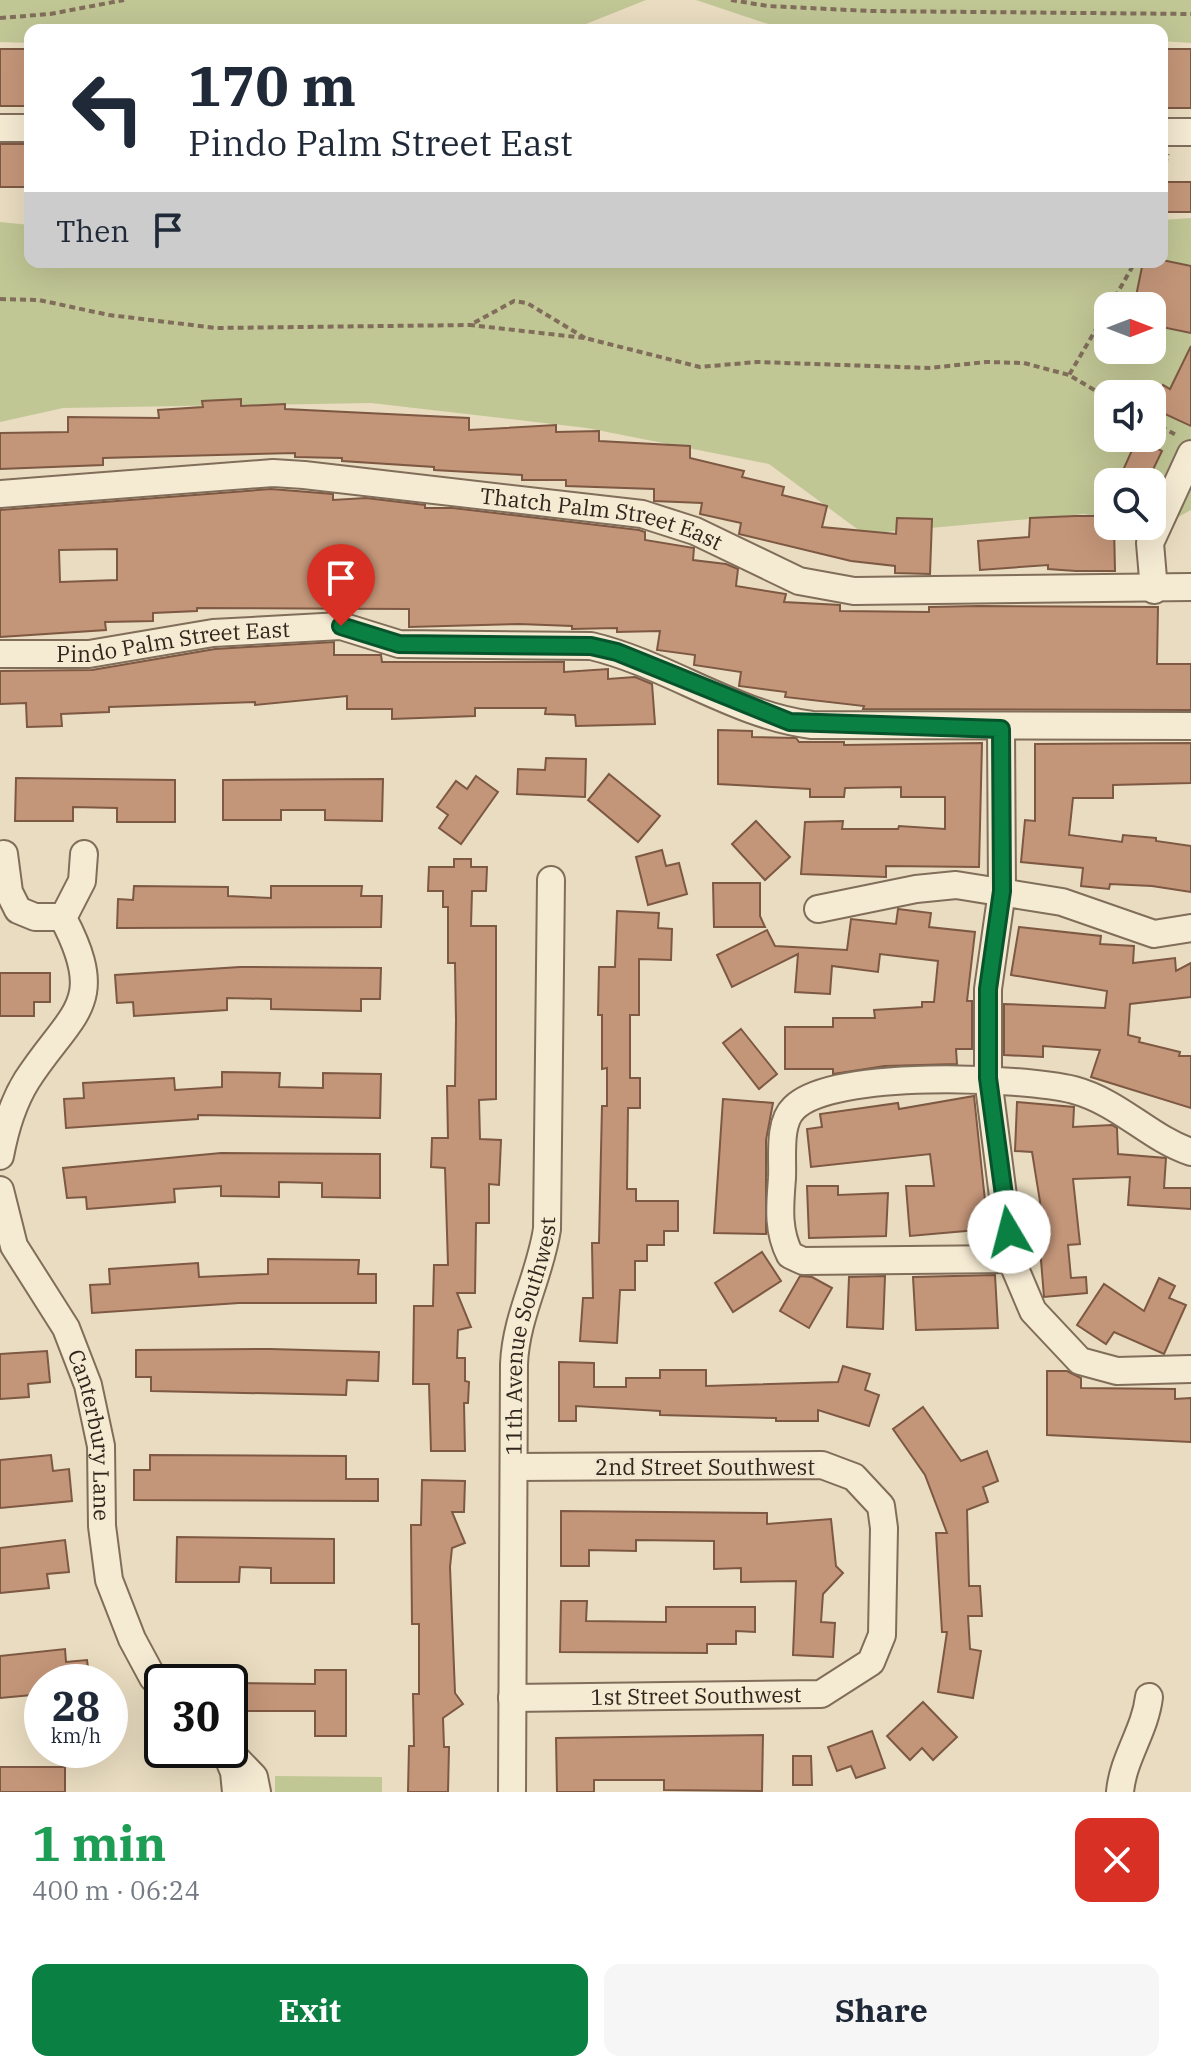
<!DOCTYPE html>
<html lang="en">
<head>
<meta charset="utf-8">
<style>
  body { margin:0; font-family:"IBM Plex Serif",serif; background:#f6f6f7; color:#1f2937; height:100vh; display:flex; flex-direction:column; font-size:30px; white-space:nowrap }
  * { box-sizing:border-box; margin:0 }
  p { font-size:26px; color:#747a83 }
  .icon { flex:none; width:44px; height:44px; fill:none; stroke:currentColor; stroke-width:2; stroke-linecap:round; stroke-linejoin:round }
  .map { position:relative; height:1792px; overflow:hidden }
  .panel { display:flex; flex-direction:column; background:#fff; flex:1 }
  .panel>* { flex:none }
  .top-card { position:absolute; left:24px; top:24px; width:1144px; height:244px; border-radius:16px; box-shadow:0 8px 32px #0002; background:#fff; color:#1f2937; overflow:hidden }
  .needle { width:52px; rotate:90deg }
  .controls { position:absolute; left:1094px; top:292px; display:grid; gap:16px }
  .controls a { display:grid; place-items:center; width:72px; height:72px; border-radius:16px; background:#fff; box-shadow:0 8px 32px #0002; font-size:40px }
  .speed { position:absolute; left:24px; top:1664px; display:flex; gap:16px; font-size:40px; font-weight:700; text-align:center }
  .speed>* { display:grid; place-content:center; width:104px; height:104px; border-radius:50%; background:#fff; box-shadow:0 8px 32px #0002; line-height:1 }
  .speed small { font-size:20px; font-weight:400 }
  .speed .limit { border:4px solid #111; border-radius:12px; background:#fff; color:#111 }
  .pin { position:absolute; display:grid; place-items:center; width:68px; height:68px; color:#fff; margin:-82px -34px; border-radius:50% 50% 50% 0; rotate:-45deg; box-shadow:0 0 8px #0007 }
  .pin .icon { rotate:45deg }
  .me { position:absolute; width:88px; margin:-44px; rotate:352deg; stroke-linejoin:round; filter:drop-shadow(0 0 6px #0008) }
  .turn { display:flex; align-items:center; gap:28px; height:168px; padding:0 32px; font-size:36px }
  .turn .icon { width:104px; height:104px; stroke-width:2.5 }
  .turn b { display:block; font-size:56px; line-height:68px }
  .then { display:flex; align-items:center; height:76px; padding:0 32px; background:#0003; gap:16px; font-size:30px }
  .round { display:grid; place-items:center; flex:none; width:84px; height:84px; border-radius:16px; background:#f6f6f7 }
  .overview { display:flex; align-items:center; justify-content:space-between; height:136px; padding:0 32px }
  h1 { font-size:48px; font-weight:700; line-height:60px; color:#1e9e55 }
  .primary-button { display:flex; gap:16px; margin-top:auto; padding:16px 32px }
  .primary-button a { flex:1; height:92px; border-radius:16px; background:#0b8043; color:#fff; font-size:32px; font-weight:700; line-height:92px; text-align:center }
  .primary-button a+a { background:#f6f6f7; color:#1f2937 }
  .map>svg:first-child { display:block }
  .green { fill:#c1c695; fill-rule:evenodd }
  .building { fill:#c49679; stroke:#7d5842; stroke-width:2; fill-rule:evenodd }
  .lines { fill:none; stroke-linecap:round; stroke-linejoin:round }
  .minor-casing { stroke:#806d5a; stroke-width:30 }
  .path { stroke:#806d5a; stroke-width:4; stroke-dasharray:6 4; stroke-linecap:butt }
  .minor { stroke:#f5ead2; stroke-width:26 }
  .route-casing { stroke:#07532c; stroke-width:20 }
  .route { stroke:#0b8043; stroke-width:14 }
  .labels { text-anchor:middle; stroke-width:6; stroke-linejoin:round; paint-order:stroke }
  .street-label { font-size:22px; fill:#31261d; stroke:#f1e6cf }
</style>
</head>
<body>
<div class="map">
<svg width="1191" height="1792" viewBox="0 0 1191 1792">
  <rect width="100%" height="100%" fill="#e9dcc0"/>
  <g class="green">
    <path d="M0,0H646L571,30H30V43L0,42Z"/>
    <path d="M696,0H1191V43L1162,41V30H786Z"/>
    <path d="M1191,218V510L1156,529L1140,526H1152V482H1108V519L1084,514L864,534L769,464L587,428L371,403L63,408L0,422V222L30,225V262H1162V220ZM1108,306H1152V350H1108ZM1108,394H1152V438H1108Z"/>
    <path d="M275,1776L382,1777V1792H275Z"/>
  </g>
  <g class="building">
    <path d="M0,49H28L27,106H0Z"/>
    <rect x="1162" y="49" width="29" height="59"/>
    <rect x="0" y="144" width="30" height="43"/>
    <rect x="1166" y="182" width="25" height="30"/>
    <path d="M1162,260L1191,266V333L1152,325V306H1134L1143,262Z"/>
    <path d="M1191,346V426L1152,408L1163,385L1170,389Z"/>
    <path d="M241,399V406L285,404V409L469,418V430L556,425V432L599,431V441L690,446V458L744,471L742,477L784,487L782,495L827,506L822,527L896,534L897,518L932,519L930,574L895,573V566L851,561L739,534L741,523L700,514L702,503L654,501V489L566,486V480H522V475L434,470V467L342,461V458L295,457V453L103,458V465L0,469V433L68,432V417L159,418L158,410L203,407L202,401Z"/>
    <path d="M1137,439L1162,451L1147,482H1131L1120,477Z"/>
    <path d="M271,489L333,494V500L366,498L425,505V508H453L639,530L645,532V540L694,548L693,560L726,564L738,569L736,586L786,594L784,602L840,605V611L929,612V607L979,606L1158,607L1157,664H1191V710L863,709L864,706L785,697L786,692L739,686L741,672L694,665L695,655L657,650L660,631L617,632V628L572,629V626L519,624L409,627V609L197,608V611L153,613V621L105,622L106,630L0,637V510ZM117,549V580L60,582L59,550Z"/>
    <path d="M1075,516H1108V526H1114L1115,571H1076L1048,569V565L980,570L978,541L1029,537L1030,518Z"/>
    <path d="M334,642V655H381L382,662H564V672L608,669V679L635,677L652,684L655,724L576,726L575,715L545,714L546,708H475V716L392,719V709H347V696L255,705V702L109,707V712L61,714L62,726L27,727L26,703L0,704V671L92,670L215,649Z"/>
    <path d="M718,730L752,731V737L796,738L799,742H844V745L982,743L979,867L886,866V877L801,874L805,822L843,821L842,829H898L899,826L945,829V797H901V787L845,788L844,797H810V789L718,784Z"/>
    <path d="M1191,743V783L1113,785V798H1073L1069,835L1122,842L1123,835L1156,838V841L1191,846V892L1152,886L1110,884L1109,889L1081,886L1083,868L1021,862L1025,820L1035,821V744Z"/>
    <path d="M546,758L586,759L585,797L517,794L518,769L545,770Z"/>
    <path d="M609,774L660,816L638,842L588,800Z"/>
    <path d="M476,776L498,792L461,844L439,828L448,815L437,807L456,781L467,789Z"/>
    <path d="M16,778L175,780V822H117V808L73,807V821H15Z"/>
    <path d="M383,779L382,821L325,820V810H281V820H223V780Z"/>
    <path d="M756,821L790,857L765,880L732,844Z"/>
    <path d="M662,850L666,866L679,863L687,894L648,905L636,857Z"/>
    <path d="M454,859H471V867H487L486,891H472L471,926H496V1099L479,1100L480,1139L501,1140L499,1185L489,1184V1223H476L475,1293H457L471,1327L458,1330L457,1358H465V1381L469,1382L468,1403H464L465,1451H431L429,1384H413L414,1306H433L434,1265H448L445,1168L431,1167L432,1138H448L447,1086H455L456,1020L455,963H448V907H443V891H428L429,867H454Z"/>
    <path d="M713,883H760V916L765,927H714Z"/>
    <path d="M134,886L228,887V896L271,898V886H362L361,896H382L381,927L117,928L118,899L133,900Z"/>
    <path d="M898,909L931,913L929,927L975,932L967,1001H972V1049H956L957,1064L885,1066L833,1074V1069H785V1027H833V1018H875L874,1010L922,1007V1002H934L938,961L880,954L878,972L832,966L830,994L795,992L798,954L732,987L717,955L767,930L775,946L847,950L851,919L896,924Z"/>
    <path d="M617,911L659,913L658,928L672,929L671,960L639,959V1015H630V1078H640V1108H628L627,1189H636V1201H678V1231H664V1245H647V1261H635V1290H620L617,1343L580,1341L583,1298H593L592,1243H599L602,1106H607V1068L602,1069V1015H598L599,967H615Z"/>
    <path d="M1019,927L1101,936L1100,944L1134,946L1133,963L1175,958L1176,971L1191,963V997L1130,1004L1128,1035L1140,1038L1139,1042L1180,1052L1179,1056H1191V1108L1091,1077L1100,1050L1043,1046V1057L1004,1055V1004L1105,1008L1107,991L1011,975Z"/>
    <path d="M240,967L381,968L380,999H361V1011L271,1009V999L227,998V1010L134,1016L133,1002L117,1003L115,975Z"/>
    <path d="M0,973H50V1002H34V1016H0Z"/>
    <path d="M741,1029L777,1074L759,1089L723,1043Z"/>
    <path d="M222,1072L280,1073L279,1087L323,1088V1073L381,1074L380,1118L198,1115V1119L66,1128L64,1099L84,1098L83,1083L174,1078L175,1090L222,1087Z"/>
    <path d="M974,1096L988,1229L910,1236L906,1186H934L930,1154L811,1167L807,1129L822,1127L820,1114L898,1103L899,1109Z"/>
    <path d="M723,1099L773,1103L766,1140V1234L714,1233Z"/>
    <path d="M1017,1102L1074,1107L1073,1127L1112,1125L1117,1128L1118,1154L1166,1158L1164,1188H1191V1209L1128,1205L1130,1177L1073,1179L1080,1244L1068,1245L1071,1278L1086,1277L1087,1293L1044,1297L1040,1248L1032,1249L1029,1215L1042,1214L1032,1152L1015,1151Z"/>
    <path d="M221,1153L380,1154V1198L322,1197V1183L279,1182V1197L221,1196V1186L174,1189L175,1202L87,1209L86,1197L67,1198L63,1168Z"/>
    <path d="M807,1186H838V1195L888,1193L886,1236L809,1238Z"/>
    <path d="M762,1252L781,1281L733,1312L715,1283Z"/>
    <path d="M268,1259L359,1260L358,1274H376V1303H239L92,1313L90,1285L110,1284L109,1269L198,1263L199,1277L268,1274Z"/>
    <path d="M995,1275L998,1328L916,1330L913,1277Z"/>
    <path d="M800,1276L812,1277L832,1288L809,1328L780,1311Z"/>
    <path d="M885,1276L883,1329L847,1327L849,1277Z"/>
    <path d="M1159,1278L1175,1286L1169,1298L1186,1305L1164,1354L1114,1332L1106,1344L1077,1325L1104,1284L1144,1311Z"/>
    <path d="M270,1349L379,1352L378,1381L347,1380L346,1395L151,1391V1377H136V1350Z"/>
    <path d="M47,1351L50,1382L28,1384L29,1397L0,1399V1354Z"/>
    <path d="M559,1362L594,1363V1387H626V1378H660V1370H706V1386L838,1382L843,1366L870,1374L865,1390L879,1395L869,1426L818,1410V1421H776V1418L660,1415V1411L576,1406V1421H559Z"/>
    <path d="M1047,1371H1067L1081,1378V1388L1175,1389V1399L1191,1398V1442L1047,1435Z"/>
    <path d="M923,1407L961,1461L987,1451L998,1481L983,1487L988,1502L967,1510L969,1586H980L982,1616H968L970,1649L981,1651L973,1698L938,1692L947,1632H942L936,1533H947L925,1475L893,1429Z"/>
    <path d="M51,1455L53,1471L69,1469L72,1501L0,1508V1460Z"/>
    <path d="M150,1455L346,1456V1479H378V1501L134,1500V1470H150Z"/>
    <path d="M422,1480L465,1481L464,1512H452L465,1543L452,1548L450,1567L455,1693L463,1704L443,1718L444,1747H449L448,1792H408L409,1746H414L413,1694H419V1624H412L411,1525H421Z"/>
    <path d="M561,1511L767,1513V1524L831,1519L836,1566L843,1573L823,1594L821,1622L835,1623L833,1657L793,1655L796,1581L741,1582V1568L714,1569V1541L636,1540V1551L589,1550V1566H561Z"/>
    <path d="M177,1537L334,1539V1583H271V1568L240,1567L239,1582H176Z"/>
    <path d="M65,1540L69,1572L47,1574L49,1588L0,1593V1548Z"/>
    <path d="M561,1601H587L586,1621L666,1622V1607H755V1632L736,1631V1644H707V1653L560,1652Z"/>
    <path d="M65,1649L66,1662L87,1660L90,1682H42V1694L0,1698V1656Z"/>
    <path d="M315,1670H346V1736H315V1711H233V1683L315,1684Z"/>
    <path d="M923,1702L957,1737L933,1760L922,1748L910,1760L887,1736Z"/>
    <path d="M872,1731L885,1768L856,1778L851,1766L837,1771L828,1747Z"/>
    <path d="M763,1735L762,1791L664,1790V1780H594V1792H557L556,1738Z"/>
    <path d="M793,1756H811L812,1785H793Z"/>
    <rect x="0" y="1767" width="65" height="25"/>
  </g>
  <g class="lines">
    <defs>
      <g id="minor">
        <path d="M0,128H30"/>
        <path d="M1162,132H1191"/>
        <path id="s1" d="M0,494L273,473L304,475L642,514L695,531L799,581L854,591L1191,587"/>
        <path d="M1154,590L1150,543L1191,454"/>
        <path id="s2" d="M0,654H89L213,633L341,626L399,644L591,646C667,664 734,715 812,725L1191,726"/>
        <path d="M1001,729L1002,891L988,989V1078L1011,1259L1033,1311L1080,1361L1117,1371L1191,1369"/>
        <path d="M4,854L9,892L18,910L35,917H63"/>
        <path d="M818,909L916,889L956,885L1062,902L1154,934L1191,928"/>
        <path d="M0,1156C5,1129 12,1104 27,1080C71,1012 109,1005 63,918L82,881L84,854"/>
        <path id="s3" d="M0,1190L14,1246L66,1328L88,1385L101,1446L102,1526L109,1580L132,1639L153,1678L162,1687"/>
        <path d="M1011,1259L803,1261L790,1255C777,1230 780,1205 782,1178C783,1157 778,1123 794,1108C832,1069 1022,1077 1074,1090C1121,1103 1149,1138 1191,1152"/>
        <path id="s4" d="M512,1698L821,1694L871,1662L882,1635L884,1528L881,1506L854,1477L822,1465L514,1467"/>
        <path d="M225,1750L234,1772L236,1792"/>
        <path d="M228,1750L254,1777L257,1792"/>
        <path id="s5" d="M512,1792L514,1364C516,1316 540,1276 547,1229L551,880"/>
        <path d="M1120,1792C1123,1758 1145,1731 1149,1697"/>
      </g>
    </defs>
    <use href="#minor" class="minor-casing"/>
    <g class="path">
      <path d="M731,0L768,6L869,11L1191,14"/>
      <path d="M0,18L50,14L124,0"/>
      <path d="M1162,174L1168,154"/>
      <path d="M0,299L39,300L109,315L216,328L470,325"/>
      <path d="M1110,306L1135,262"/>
      <path d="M1108,309L1069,375L1108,398"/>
      <path d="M585,338L527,303L514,301L470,325L585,338L700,367L757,362L929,368L986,362L1024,363L1069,375"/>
      <path d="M1152,422L1178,436"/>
    </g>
    <use href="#minor" class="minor"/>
  </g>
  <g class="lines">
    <defs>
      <path id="route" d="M341,626L399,644L591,646L617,652L790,722L1001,729L1002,891L988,989V1078L1009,1232"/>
    </defs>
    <use href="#route" class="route-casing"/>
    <use href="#route" class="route"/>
  </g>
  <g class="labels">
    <g class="street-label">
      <text dy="8" stroke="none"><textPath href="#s1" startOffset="606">Thatch Palm Street East</textPath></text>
      <text dy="8" stroke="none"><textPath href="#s2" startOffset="174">Pindo Palm Street East</textPath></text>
      <text dy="8" stroke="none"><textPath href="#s5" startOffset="458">11th Avenue Southwest</textPath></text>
      <text dy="8" stroke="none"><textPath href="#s3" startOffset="266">Canterbury Lane</textPath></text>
      <text x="705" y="1475">2nd Street Southwest</text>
      <text dy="8" stroke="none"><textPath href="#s4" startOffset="184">1st Street Southwest</textPath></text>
    </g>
  </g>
</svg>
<div class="controls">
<a><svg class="needle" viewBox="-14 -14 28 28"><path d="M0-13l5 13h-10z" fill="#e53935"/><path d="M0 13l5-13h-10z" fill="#747a83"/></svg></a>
<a><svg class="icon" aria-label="sound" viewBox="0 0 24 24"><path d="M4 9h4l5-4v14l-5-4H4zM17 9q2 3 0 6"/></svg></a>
<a><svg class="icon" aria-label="search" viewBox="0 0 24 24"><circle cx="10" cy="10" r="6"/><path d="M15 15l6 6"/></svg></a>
</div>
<div class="speed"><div>28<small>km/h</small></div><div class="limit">30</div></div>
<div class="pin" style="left:341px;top:626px;background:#d93025"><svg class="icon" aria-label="arrive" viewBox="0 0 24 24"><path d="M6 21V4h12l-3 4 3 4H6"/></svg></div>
<svg class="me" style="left:1009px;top:1232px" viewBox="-20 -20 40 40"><circle r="19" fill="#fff"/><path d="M0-13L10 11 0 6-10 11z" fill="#0b8043"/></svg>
<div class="top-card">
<div class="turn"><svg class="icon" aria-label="left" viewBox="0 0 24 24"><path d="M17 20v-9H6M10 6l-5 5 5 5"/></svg><div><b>170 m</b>Pindo Palm Street East</div></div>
<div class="then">Then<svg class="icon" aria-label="arrive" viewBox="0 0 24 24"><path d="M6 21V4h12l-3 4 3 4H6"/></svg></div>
</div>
</div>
<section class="panel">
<div class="overview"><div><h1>1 min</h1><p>400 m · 06:24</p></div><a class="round" style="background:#d93025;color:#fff"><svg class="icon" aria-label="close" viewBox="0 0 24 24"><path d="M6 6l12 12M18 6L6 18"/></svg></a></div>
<div class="primary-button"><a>Exit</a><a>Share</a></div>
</section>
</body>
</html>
